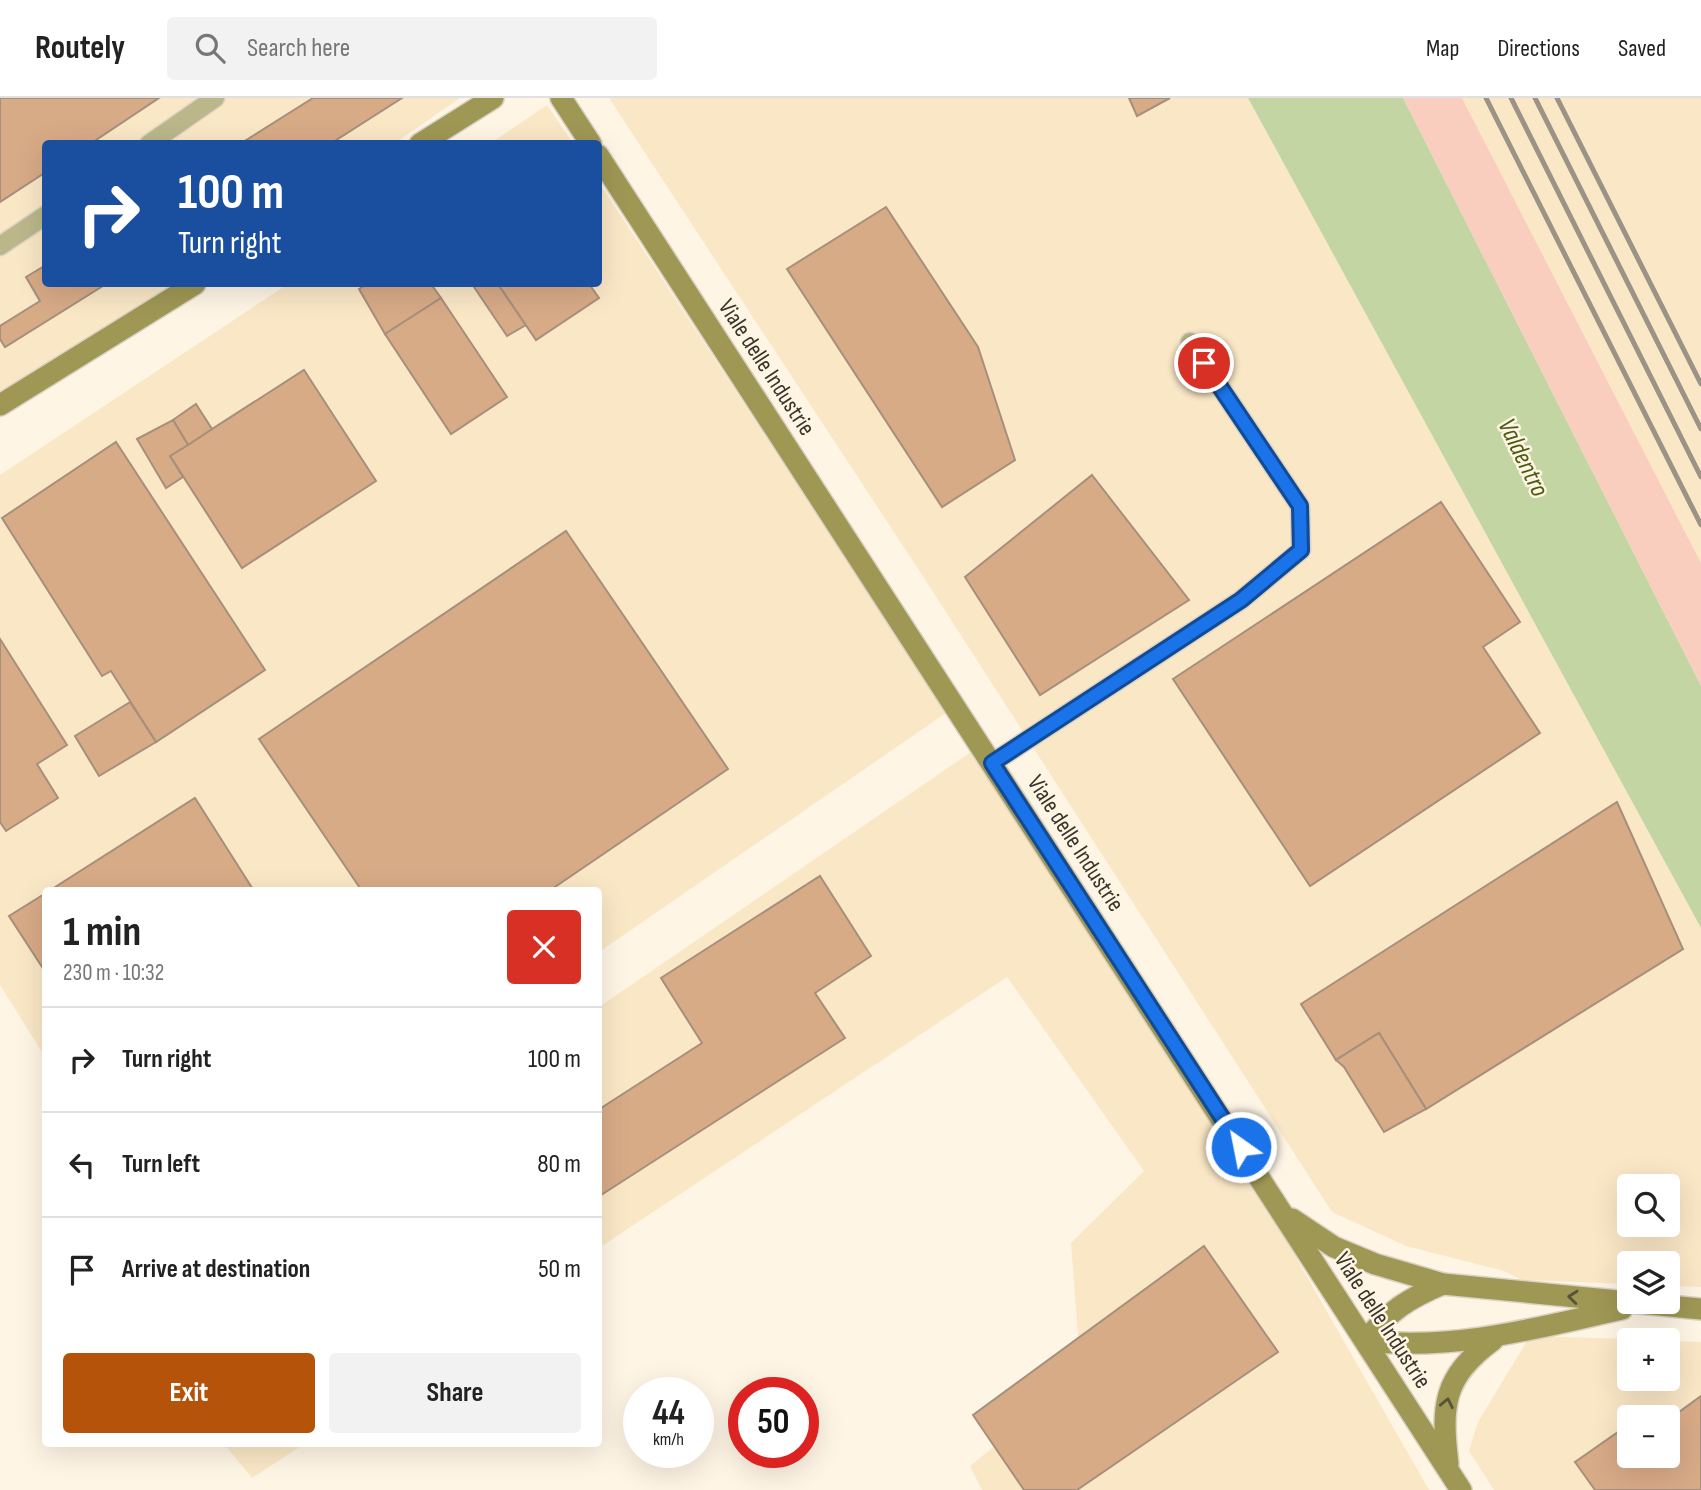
<!DOCTYPE html>
<html lang="en">
<head>
<meta charset="utf-8">
<style>
  body { margin:0; font-family:"Sofia Sans Condensed",sans-serif; background:#f2f2f2; color:#222; height:100vh; display:flex; flex-direction:column; font-size:26px; white-space:nowrap }
  * { box-sizing:border-box; margin:0 }
  p { font-size:23px; color:#767676 }
  .icon { flex:none; width:38px; height:38px; fill:none; stroke:currentColor; stroke-width:2; stroke-linecap:round; stroke-linejoin:round }
  .map { position:relative; flex:1; overflow:hidden }
  .side { position:absolute; left:42px; top:789px; width:560px; height:560px; display:flex; flex-direction:column; background:#fff; border-radius:7px; box-shadow:0 7px 28px #0002 }
  .side>* { flex:none }
  .top-card { position:absolute; left:42px; top:42px; width:560px; height:147px; border-radius:7px; box-shadow:0 7px 28px #0002; background:#1a4fa0; color:#fff; overflow:hidden }
  .fabs { position:absolute; left:1617px; top:1076px; display:grid; gap:14px }
  .fabs a { display:grid; place-items:center; width:63px; height:63px; border-radius:7px; background:#fff; box-shadow:0 7px 28px #0002; font-size:35px }
  .speed { position:absolute; left:623px; top:1279px; display:flex; gap:14px; font-size:35px; font-weight:700; text-align:center }
  .speed>* { display:grid; place-content:center; width:91px; height:91px; border-radius:50%; background:#fff; box-shadow:0 7px 28px #0002; line-height:1 }
  .speed small { font-size:18px; font-weight:400 }
  .speed .limit { border:10px solid #d22; background:#fff; color:#111 }
  .pin { position:absolute; display:grid; place-items:center; width:60px; height:60px; color:#fff; margin:-30px; border:4px solid #fff; border-radius:50%; box-shadow:0 2px 7px #0007 }
  .me { position:absolute; width:77px; margin:-38px; rotate:327deg; stroke-linejoin:round; filter:drop-shadow(0 0 5px #0008) }
  .turn { display:flex; align-items:center; gap:24px; height:147px; padding:0 21px; font-size:32px }
  .turn .icon { width:91px; height:91px; stroke-width:2.5 }
  .turn b { display:block; font-size:49px; line-height:60px }
  .round { display:grid; place-items:center; flex:none; width:74px; height:74px; border-radius:7px; background:#f2f2f2 }
  .head { display:flex; align-items:center; justify-content:space-between; height:119px; padding:0 21px }
  h1 { font-size:42px; font-weight:700; line-height:52px }
  .primary-button { display:flex; gap:14px; margin-top:auto; padding:14px 21px }
  .primary-button a { flex:1; height:80px; border-radius:7px; background:#b45309; color:#fff; font-size:28px; font-weight:700; line-height:80px; text-align:center }
  .primary-button a+a { background:#f2f2f2; color:#222 }
  ul { padding:0; list-style:none }
  li { display:flex; align-items:center; gap:21px; height:105px; padding:0 21px; border-top:2px solid #e0e0e0 }
  li div { flex:1 }
  li b { display:block; font-size:26px }
  li em { font-style:normal }
  header { display:flex; align-items:center; gap:42px; box-sizing:border-box; height:98px; padding:0 35px; background:#fff; border-bottom:2px solid #e0e0e0 }
  header strong { font-size:33px }
  nav { display:flex; gap:38px; margin-inline-start:auto; font-size:24px }
  .search { width:490px; height:63px; background:#f2f2f2; display:flex; align-items:center; gap:18px; box-sizing:border-box; padding:0 24px; border-radius:7px; color:#767676; font-size:26px }
  .map>svg:first-child { display:block }
  .built { fill:#fae7c6; fill-rule:evenodd }
  .green { fill:#f9cebf }
  .water { fill:#c3d5a2 }
  .building { fill:#d8ab87; stroke:#a68f7d; stroke-width:2 }
  .lines { fill:none; stroke-linecap:round; stroke-linejoin:round }
  .lane-casing { stroke:#dbd2c4; stroke-width:21 }
  .secondary-casing { stroke:#dbd2c4; stroke-width:24 }
  .lane { stroke:#bbb78b; stroke-width:18 }
  .secondary { stroke:#9f9754; stroke-width:21 }
  .rail { stroke:#9a9386; stroke-width:5 }
  .oneway { stroke:#585237 }
  .route-casing { stroke:#114b97; stroke-width:18 }
  .route { stroke:#1a73e8; stroke-width:12 }
  .labels { text-anchor:middle; stroke-width:5; stroke-linejoin:round; paint-order:stroke }
  .street-label { font-size:24px; fill:#3a352b; stroke:#fef5e5 }
  .water-label { font-size:26px; font-style:italic; fill:#495c0f; stroke:#fef5e5 }
</style>
</head>
<body>
<header>
<strong>Routely</strong>
<div class="search"><svg class="icon" aria-label="search" viewBox="0 0 24 24"><circle cx="10" cy="10" r="6"/><path d="M15 15l6 6"/></svg>Search here</div>
<nav><a>Map</a><a>Directions</a><a>Saved</a></nav>
</header>
<div class="map">
<svg width="1701" height="1392" viewBox="0 0 1701 1392">
  <rect width="100%" height="100%" fill="#fef5e5"/>
  <g class="built">
    <path d="M0,0H460L395,45L46,46V186H190L0,312Z"/>
    <path d="M609,0H1248L1701,830V1189L1668,1188V1166H1629V1186L1522,1182L1504,1173L1406,1148L1332,1114L926,483ZM1629,1088H1668V1127H1629Z"/>
    <path d="M1462,0H1701V465L1495,65Z"/>
    <path d="M547,7L573,45H491Z"/>
    <path d="M599,84L946,615L599,854L598,793H46L45,959L0,887V377L288,186H598Z"/>
    <path d="M971,654L1290,1149L1429,1392H982L970,1368L1081,1278L1071,1145L1144,1073L1007,879L599,1150V909Z"/>
    <path d="M1530,1238L1659,1242H1629V1281H1668V1243L1701,1244V1392H1494L1469,1353L1478,1324ZM1629,1320H1668V1358H1629Z"/>
    <path d="M224,1346H304L252,1380Z"/>
  </g>
  <path class="green" d="M1403,0H1462L1701,465V588Z"/>
  <path class="water" d="M1248,0H1403L1701,588V830Z"/>
  <g class="building">
    <path d="M0,0H159L90,46H46V74L0,104Z"/>
    <path d="M313,0H402L330,46H240Z"/>
    <path d="M1129,0H1170L1137,18Z"/>
    <path d="M886,109L978,249L1015,362L942,409L787,171Z"/>
    <path d="M46,167V186H106L5,249L0,241V228L40,203L26,179Z"/>
    <path d="M367,186H431L441,200L385,236L359,191Z"/>
    <path d="M472,186H498L526,227L507,238Z"/>
    <path d="M498,186H589L599,200L536,242Z"/>
    <path d="M441,200L507,299L451,336L385,236Z"/>
    <path d="M304,272L376,383L242,470L170,358Z"/>
    <path d="M196,306L212,331L188,347L173,322Z"/>
    <path d="M173,322L188,347L170,358L183,379L166,390L137,341Z"/>
    <path d="M116,344L265,572L156,644L111,573L102,578L2,420Z"/>
    <path d="M1092,377L1189,502L1040,597L965,479Z"/>
    <path d="M1441,404L1520,524L1483,549L1540,635L1310,788L1173,581Z"/>
    <path d="M566,433L728,671L549,793H362L259,641Z"/>
    <path d="M0,541L67,647L37,666L58,700L6,733L0,724Z"/>
    <path d="M130,604L156,644L99,678L75,638Z"/>
    <path d="M195,700L254,793H49Z"/>
    <path d="M1617,704L1683,851L1426,1011L1379,935L1336,962L1301,906Z"/>
    <path d="M820,778L871,858L815,895L845,940L598,1099V1012L702,945L661,880Z"/>
    <path d="M46,795V875L9,818Z"/>
    <path d="M1379,935L1426,1011L1384,1034L1344,969L1336,962Z"/>
    <path d="M1204,1148L1278,1254L1077,1392H1024L973,1317Z"/>
    <path d="M1701,1298V1392H1595L1575,1364L1621,1332L1629,1344V1358H1668V1322Z"/>
  </g>
  <g class="lines">
    <defs>
      <g id="lane">
        <path d="M149,46L215,0"/>
        <path d="M0,148L46,117"/>
        <path d="M992,665L1241,502L1301,452L1300,408L1190,244"/>
      </g>
      <g id="secondary">
        <path d="M561,0L591,46"/>
        <path d="M420,46L493,0"/>
        <path d="M598,57L1461,1392"/>
        <path d="M0,307L195,186"/>
        <path d="M1292,1121L1334,1149L1375,1166L1443,1186L1701,1211"/>
        <path d="M1366,1243C1454,1253 1537,1230 1622,1211"/>
        <path d="M1366,1243C1387,1214 1409,1200 1443,1186"/>
        <path d="M1448,1366C1441,1307 1443,1279 1493,1242"/>
      </g>
    </defs>
    <use href="#lane" class="lane-casing"/>
    <use href="#secondary" class="secondary-casing"/>
    <use href="#lane" class="lane"/>
    <use href="#secondary" class="secondary"/>
    <g class="rail">
      <path d="M1486,0L1701,427"/>
      <path d="M1511,0L1701,379"/>
      <path d="M1535,0L1701,331"/>
      <path d="M1557,0L1701,286"/>
    </g>
  </g>
  <defs><path id="oneway-chevron" d="M-2-3.5L2.5 0L-2 3.5" fill="none" stroke-width="1.6" stroke-linecap="round" stroke-linejoin="round" transform="scale(1.75)"/></defs>
  <g class="oneway">
    <use href="#oneway-chevron" transform="translate(1573 1199) rotate(-174)"/>
    <use href="#oneway-chevron" transform="translate(1447 1305) rotate(-78)"/>
  </g>
  <g class="lines">
    <defs>
      <path id="route" d="M1204,265L1300,408L1301,452L1241,502L992,665L1241,1049"/>
    </defs>
    <use href="#route" class="route-casing"/>
    <use href="#route" class="route"/>
  </g>
  <g class="labels">
    <g class="street-label">
      <text transform="translate(767 269) rotate(57)" y="8">Viale delle Industrie</text>
      <text transform="translate(1076 745) rotate(57)" y="8">Viale delle Industrie</text>
      <text transform="translate(1383 1222) rotate(57)" y="8">Viale delle Industrie</text>
    </g>
    <g class="water-label">
      <text transform="translate(1524 359) rotate(64)" y="9">Valdentro</text>
    </g>
  </g>
</svg>
<div class="fabs">
<a><svg class="icon" aria-label="search" viewBox="0 0 24 24"><circle cx="10" cy="10" r="6"/><path d="M15 15l6 6"/></svg></a>
<a><svg class="icon" aria-label="layers" viewBox="0 0 24 24"><path d="M12 4l9 5-9 5-9-5zM3 14l9 5 9-5"/></svg></a>
<a>+</a>
<a>−</a>
</div>
<div class="speed"><div>44<small>km/h</small></div><div class="limit">50</div></div>
<div class="pin" style="left:1204px;top:265px;background:#d93025"><svg class="icon" aria-label="arrive" viewBox="0 0 24 24"><path d="M6 21V4h12l-3 4 3 4H6"/></svg></div>
<svg class="me" style="left:1241px;top:1049px" viewBox="-20 -20 40 40"><circle r="17" fill="#1a73e8" stroke="#fff" stroke-width="3"/><path d="M0-11L8 9 0 5-8 9z" fill="#fff"/></svg>
<div class="top-card">
<div class="turn"><svg class="icon" aria-label="right" viewBox="0 0 24 24"><path d="M7 20v-9h11M14 6l5 5-5 5"/></svg><div><b>100 m</b>Turn right</div></div>
</div>
<section class="side">
<div class="head"><div><h1>1 min</h1><p>230 m · 10:32</p></div><a class="round" style="background:#d93025;color:#fff"><svg class="icon" aria-label="close" viewBox="0 0 24 24"><path d="M6 6l12 12M18 6L6 18"/></svg></a></div>
<ul>
<li><svg class="icon" aria-label="right" viewBox="0 0 24 24"><path d="M7 20v-9h11M14 6l5 5-5 5"/></svg><div><b>Turn right</b></div><em>100 m</em></li>
<li><svg class="icon" aria-label="left" viewBox="0 0 24 24"><path d="M17 20v-9H6M10 6l-5 5 5 5"/></svg><div><b>Turn left</b></div><em>80 m</em></li>
<li><svg class="icon" aria-label="arrive" viewBox="0 0 24 24"><path d="M6 21V4h12l-3 4 3 4H6"/></svg><div><b>Arrive at destination</b></div><em>50 m</em></li>
</ul>
<div class="primary-button"><a>Exit</a><a>Share</a></div>
</section>
</div>
</body>
</html>
